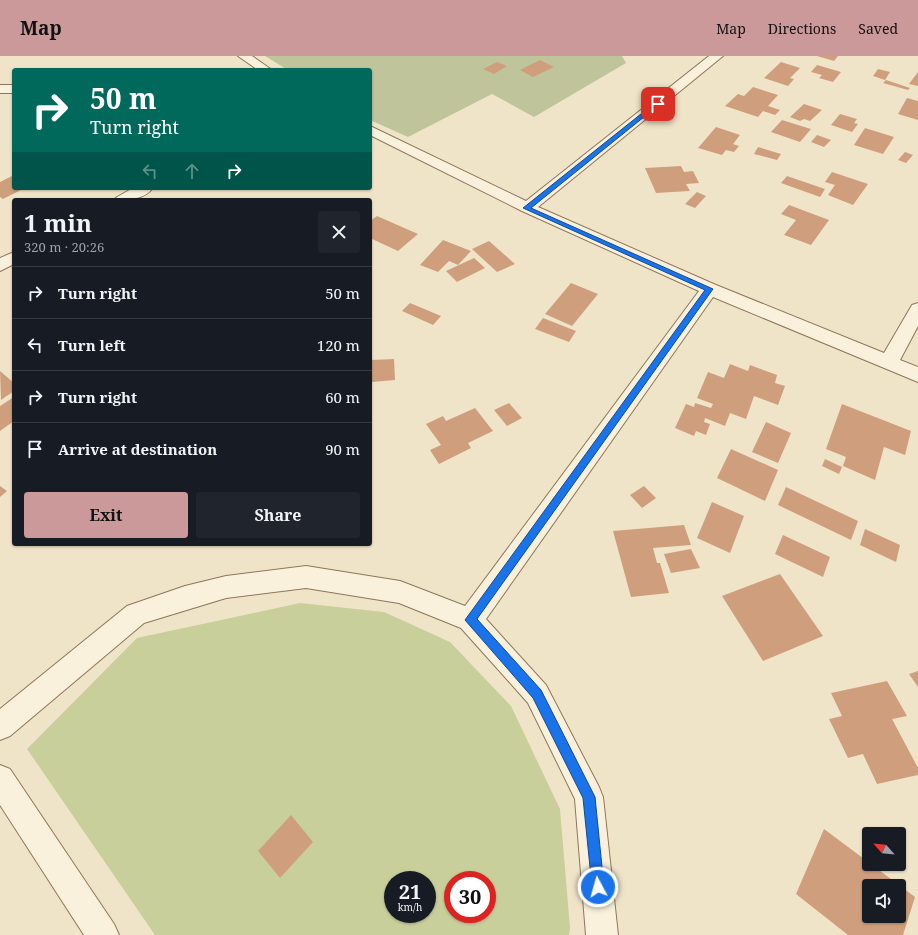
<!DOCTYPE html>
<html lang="en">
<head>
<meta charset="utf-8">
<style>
  body { margin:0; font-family:"Noto Serif",serif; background:#20242c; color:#f1f3f6; height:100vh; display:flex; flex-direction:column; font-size:15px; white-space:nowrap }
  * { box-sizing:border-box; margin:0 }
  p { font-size:13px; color:#9ea1a6 }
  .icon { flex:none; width:22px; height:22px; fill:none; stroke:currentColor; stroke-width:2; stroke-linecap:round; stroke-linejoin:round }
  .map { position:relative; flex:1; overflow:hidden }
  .panel { position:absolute; left:12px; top:142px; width:360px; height:348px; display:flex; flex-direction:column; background:#171b24; border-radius:4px; box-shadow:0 1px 3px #0004 }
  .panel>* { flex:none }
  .hud { position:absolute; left:12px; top:12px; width:360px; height:122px; border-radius:4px; box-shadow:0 1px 3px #0004; background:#00695c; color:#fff; overflow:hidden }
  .needle { width:26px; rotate:297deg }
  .fabs { position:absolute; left:862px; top:771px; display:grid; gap:8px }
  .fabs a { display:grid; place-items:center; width:44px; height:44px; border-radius:4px; background:#171b24; box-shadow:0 1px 3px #0004; font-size:20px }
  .speed { position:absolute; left:384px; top:815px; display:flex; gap:8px; font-size:20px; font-weight:700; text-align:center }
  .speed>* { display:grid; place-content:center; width:52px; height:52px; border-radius:50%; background:#171b24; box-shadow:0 1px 3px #0004; line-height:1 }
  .speed small { font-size:10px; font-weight:400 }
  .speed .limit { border:6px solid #d22; background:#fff; color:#111 }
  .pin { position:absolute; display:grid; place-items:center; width:34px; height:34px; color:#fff; margin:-17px; border-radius:8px; box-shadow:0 2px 6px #0006 }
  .me { position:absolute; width:44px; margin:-22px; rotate:354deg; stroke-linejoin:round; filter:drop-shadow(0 0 3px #0008) }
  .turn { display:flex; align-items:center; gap:14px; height:84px; padding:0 12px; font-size:18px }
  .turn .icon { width:52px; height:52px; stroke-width:2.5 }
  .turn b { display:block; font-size:28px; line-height:34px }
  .lanes { display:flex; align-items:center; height:38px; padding:0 12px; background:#0003; justify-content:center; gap:20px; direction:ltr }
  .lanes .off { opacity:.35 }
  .round { display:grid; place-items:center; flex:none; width:42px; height:42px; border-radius:4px; background:#20242c }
  .head { display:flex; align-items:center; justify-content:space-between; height:68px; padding:0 12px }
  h1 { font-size:24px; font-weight:700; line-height:30px }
  .action { display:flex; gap:8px; margin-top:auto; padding:8px 12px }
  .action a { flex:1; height:46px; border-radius:4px; background:#cc999b; color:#111; font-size:16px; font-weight:700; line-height:46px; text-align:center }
  .action a+a { background:#20242c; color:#f1f3f6 }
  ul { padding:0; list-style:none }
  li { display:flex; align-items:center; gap:12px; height:52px; padding:0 12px; border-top:1px solid #363941 }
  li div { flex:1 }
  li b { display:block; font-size:15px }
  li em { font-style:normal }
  header { display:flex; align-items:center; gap:24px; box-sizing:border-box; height:56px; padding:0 20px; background:#cc999b; color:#111 }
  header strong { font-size:19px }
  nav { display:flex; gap:22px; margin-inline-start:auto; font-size:14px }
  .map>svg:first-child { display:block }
  .green { fill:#c9cf9b; fill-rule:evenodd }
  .cemetery { fill:#bfc49a }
  .building { fill:#cf9f7d; fill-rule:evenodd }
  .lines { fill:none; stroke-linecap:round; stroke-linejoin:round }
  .minor-casing { stroke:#8d765c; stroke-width:2 }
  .minor { fill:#faf1dc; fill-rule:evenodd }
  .route { fill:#1a73e8; stroke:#114b97 }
</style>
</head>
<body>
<header>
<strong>Map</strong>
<nav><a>Map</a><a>Directions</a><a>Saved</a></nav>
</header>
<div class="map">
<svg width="918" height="879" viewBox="0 0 918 879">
  <rect width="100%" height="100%" fill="#f0e4c8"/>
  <path class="green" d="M300,547L384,556L450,586L511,650L560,753L570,872L569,879H155L27,693L137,582ZM393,824H427V858H393ZM453,824H487V858H453Z"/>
  <path class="cemetery" d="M265,0H622L626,7L534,61L492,38L408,81L370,64V14H288Z"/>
  <g class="building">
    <path d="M817,0H838L834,5Z"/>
    <path d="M540,4L554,11L533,21L520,14Z"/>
    <path d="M497,6L507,10L494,18L483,13Z"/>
    <path d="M781,6L800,12L790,22L794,23L788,30L764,22Z"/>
    <path d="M817,9L841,16L833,26L819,22L822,19L811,16Z"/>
    <path d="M878,13L890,16L885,24L873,20Z"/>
    <path d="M918,16V30L909,28Z"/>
    <path d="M886,24L910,32L908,34L883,27Z"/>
    <path d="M753,31L778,39L768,50L780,54L775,59L763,55L758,61L725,50L738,38L744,40Z"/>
    <path d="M907,42L918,45V64L898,58Z"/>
    <path d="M804,48L822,54L810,65L804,63L800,65L790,61Z"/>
    <path d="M840,58L857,63L854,67L858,68L852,76L831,69Z"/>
    <path d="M782,64L811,73L800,86L771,76Z"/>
    <path d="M716,71L740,79L733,88L739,90L734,96L726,94L722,99L698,92Z"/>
    <path d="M865,72L894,81L883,98L854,89Z"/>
    <path d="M817,79L831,84L824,91L811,86Z"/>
    <path d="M758,91L781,98L777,104L754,98Z"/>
    <path d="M905,96L913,99L906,107L898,104Z"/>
    <path d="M681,110L684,116L693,115L699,127L686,128L690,135L656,137L645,112Z"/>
    <path d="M832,116L868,128L853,149L828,139L835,129L825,126Z"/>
    <path d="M14,119V132H25L3,143L0,141V126Z"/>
    <path d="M787,120L825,133L820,141L781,127Z"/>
    <path d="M697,136L706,140L695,152L685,148Z"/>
    <path d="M789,149L829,164L811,189L784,179L796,164L781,158Z"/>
    <path d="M377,160L418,178L398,195L370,182V165Z"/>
    <path d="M443,184L471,195L458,209L449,205L438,216L420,209Z"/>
    <path d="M489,185L515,208L497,216L472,193Z"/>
    <path d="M474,202L485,212L457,226L446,215Z"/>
    <path d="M571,227L598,238L572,270L545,258Z"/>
    <path d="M410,247L441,260L433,269L402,255Z"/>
    <path d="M543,262L576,275L569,286L535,273Z"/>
    <path d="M394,303L395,324L372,326V336H370V304Z"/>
    <path d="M730,308L748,315L750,309L777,319L775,327L785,330L778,349L754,340L746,363L730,357L725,370L705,362L704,366L710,368L706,379L696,375L694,380L675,372L686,348L694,351L695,347L711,352L713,348L697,342L708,316L724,322Z"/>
    <path d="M0,315L14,327V335L1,344Z"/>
    <path d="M14,341V365L0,375V350Z"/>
    <path d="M509,347L522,362L507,370L494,354Z"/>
    <path d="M842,348L911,375L905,399L884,391L875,424L843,410L846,401L826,393Z"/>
    <path d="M475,352L493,375L468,387L471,392L439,408L430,394L441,389L426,368L443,360L446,365Z"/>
    <path d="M766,366L791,377L778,407L752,396Z"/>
    <path d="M731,393L778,414L765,445L717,422Z"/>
    <path d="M825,403L842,411L839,418L822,410Z"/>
    <path d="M0,430L7,435L0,441Z"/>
    <path d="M644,430L656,442L642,452L630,439Z"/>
    <path d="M786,431L858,465L851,484L778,449Z"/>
    <path d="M712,446L744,460L730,497L697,482Z"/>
    <path d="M684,469L691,489L653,492L657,507H660L669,537L631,541L613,475Z"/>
    <path d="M865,473L900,489L896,506L860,489Z"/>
    <path d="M783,479L830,501L823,521L775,498Z"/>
    <path d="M691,493L700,512L671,517L664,498Z"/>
    <path d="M780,518L823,580L763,605L722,540Z"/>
    <path d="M918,615V631L909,618Z"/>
    <path d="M887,625L907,660L892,663L918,712V719L877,728L863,698L848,702L829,663L842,660L831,637Z"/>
    <path d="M291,759L313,786L280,822L258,795Z"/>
    <path d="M824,773L915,841L903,879H848L796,838ZM869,830H899V860H869Z"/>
  </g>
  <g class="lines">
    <defs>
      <g id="minor">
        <path d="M238,0H252L272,14H258Z"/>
        <path d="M709,0H723L538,151L716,229L884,297L912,249L918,247V270L900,304L918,311V326L713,241L486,563L546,629L599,731L603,741L618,879H586L575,743L528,647L461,572L399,547L306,532L226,542L144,567L10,680L0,684V653L127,550L185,530L226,520L306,510L400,525L465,550L699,235L522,155L370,79V70L526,145Z"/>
        <rect x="0" y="29" width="14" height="8"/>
        <path d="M133,132H153C144,144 128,144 114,144L117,141Z"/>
        <path d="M14,196V208L0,215V202Z"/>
        <path d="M0,709L10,713L114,868L119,879H84L0,749Z"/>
      </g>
    </defs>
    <use href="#minor" class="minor-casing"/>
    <use href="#minor" class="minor"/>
  </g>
  <path class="route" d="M656,46L660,48L531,152L713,233L477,563L541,634L593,737L595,741L604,831L603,836L598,837L593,836L592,831L583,742L533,642L465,564L705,234L523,152Z"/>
</svg>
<div class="fabs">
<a><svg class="needle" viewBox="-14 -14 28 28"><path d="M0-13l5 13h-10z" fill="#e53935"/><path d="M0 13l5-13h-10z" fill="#9ea1a6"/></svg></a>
<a><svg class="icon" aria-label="sound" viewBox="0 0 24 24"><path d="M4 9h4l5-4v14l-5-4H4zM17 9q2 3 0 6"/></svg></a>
</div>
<div class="speed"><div>21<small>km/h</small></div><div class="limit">30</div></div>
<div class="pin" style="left:658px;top:48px;background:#d93025"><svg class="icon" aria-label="arrive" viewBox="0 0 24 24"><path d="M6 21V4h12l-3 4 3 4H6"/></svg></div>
<svg class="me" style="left:598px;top:831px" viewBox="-20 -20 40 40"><circle r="17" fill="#1a73e8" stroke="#fff" stroke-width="3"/><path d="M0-11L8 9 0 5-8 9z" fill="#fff"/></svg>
<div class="hud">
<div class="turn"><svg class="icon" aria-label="right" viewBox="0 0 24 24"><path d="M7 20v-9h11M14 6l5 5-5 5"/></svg><div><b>50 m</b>Turn right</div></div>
<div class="lanes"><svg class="icon off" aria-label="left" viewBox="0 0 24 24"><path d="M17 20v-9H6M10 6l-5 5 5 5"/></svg><svg class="icon off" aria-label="ahead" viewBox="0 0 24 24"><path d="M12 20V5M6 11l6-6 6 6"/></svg><svg class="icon" aria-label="right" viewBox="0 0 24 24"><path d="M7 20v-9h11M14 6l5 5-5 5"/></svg></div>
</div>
<section class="panel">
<div class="head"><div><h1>1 min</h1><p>320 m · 20:26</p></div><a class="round"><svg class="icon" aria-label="close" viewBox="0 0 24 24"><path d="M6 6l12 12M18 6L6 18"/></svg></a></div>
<ul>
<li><svg class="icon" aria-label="right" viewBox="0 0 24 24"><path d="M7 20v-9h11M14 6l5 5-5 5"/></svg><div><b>Turn right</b></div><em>50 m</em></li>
<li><svg class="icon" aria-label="left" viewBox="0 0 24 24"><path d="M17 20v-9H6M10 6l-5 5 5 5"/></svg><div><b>Turn left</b></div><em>120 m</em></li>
<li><svg class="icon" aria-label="right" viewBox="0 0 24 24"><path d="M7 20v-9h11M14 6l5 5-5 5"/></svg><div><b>Turn right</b></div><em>60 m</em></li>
<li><svg class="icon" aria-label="arrive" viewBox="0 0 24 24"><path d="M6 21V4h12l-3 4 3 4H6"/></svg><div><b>Arrive at destination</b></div><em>90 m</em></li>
</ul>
<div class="action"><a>Exit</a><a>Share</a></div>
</section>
</div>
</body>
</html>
